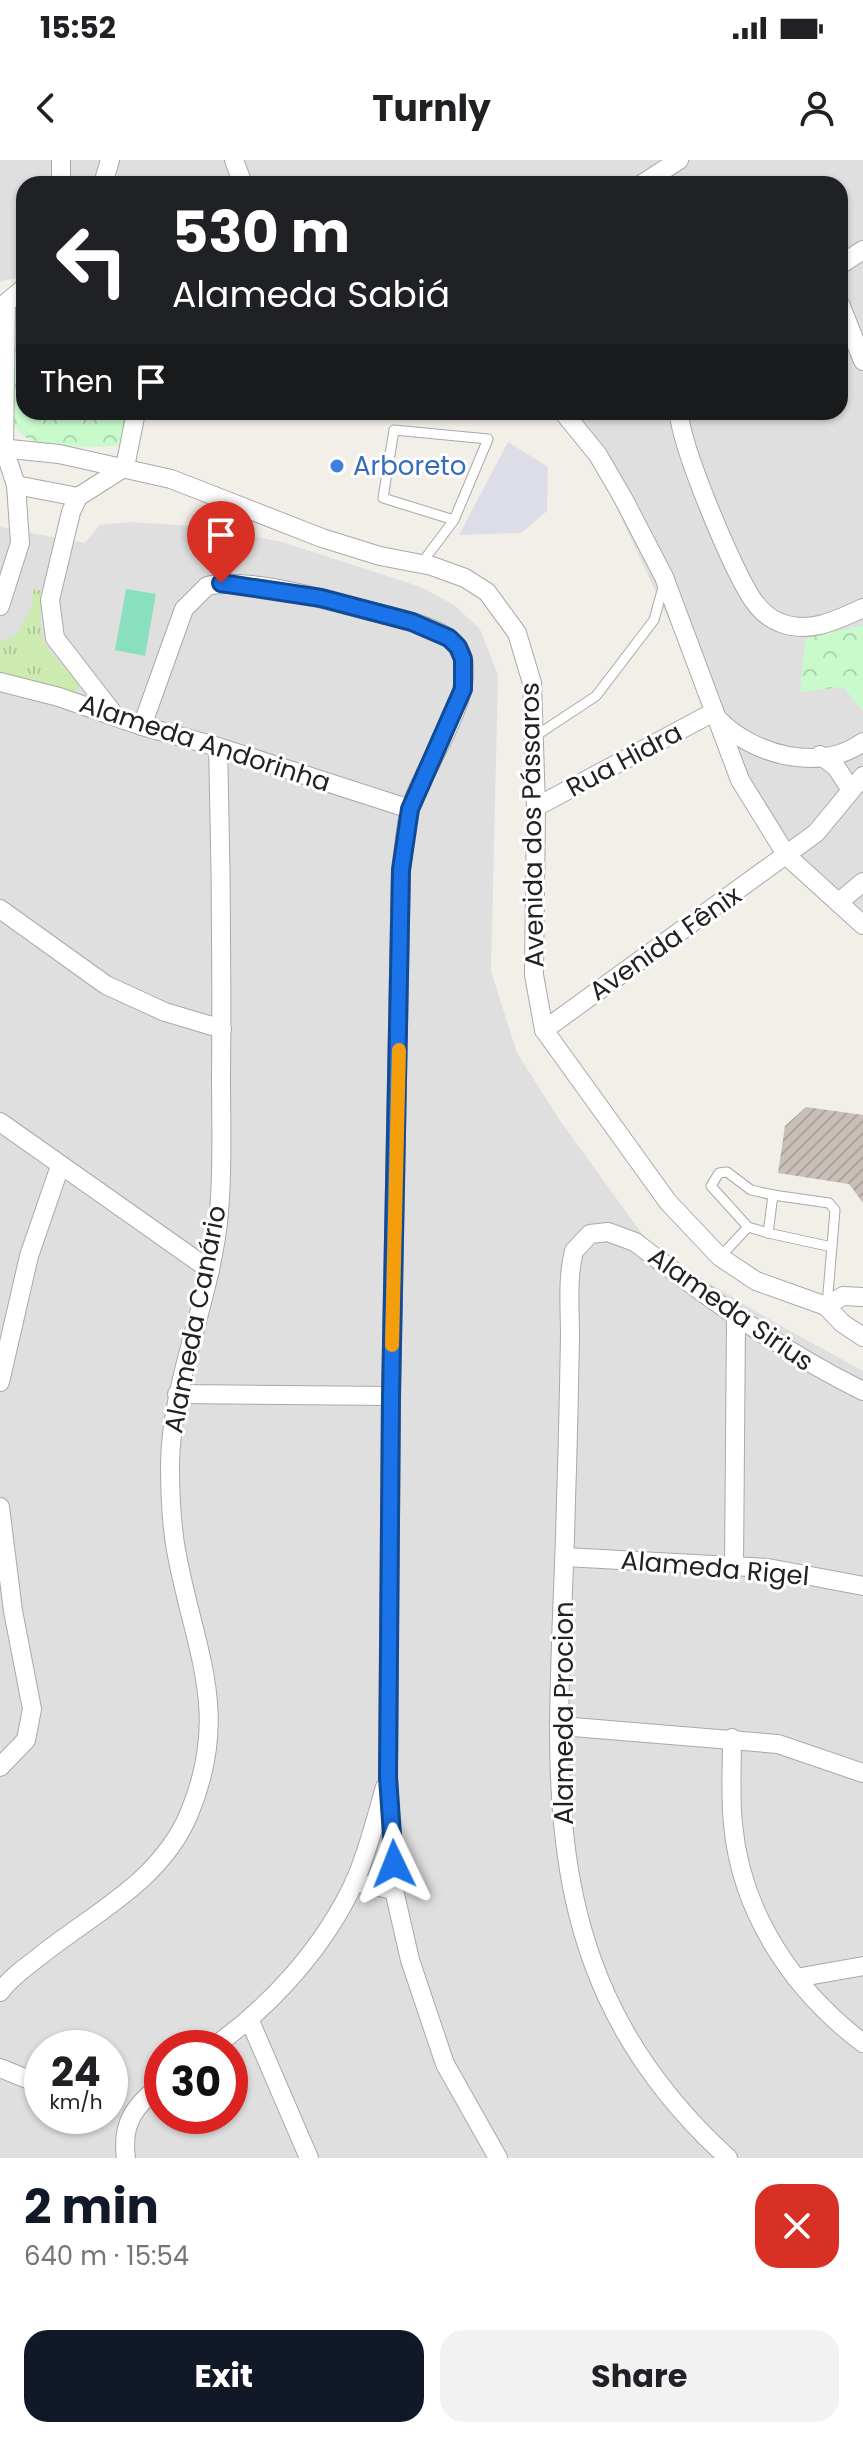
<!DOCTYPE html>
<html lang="en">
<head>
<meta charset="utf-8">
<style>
  body { margin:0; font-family:Poppins,sans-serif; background:#f2f2f2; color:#202124; height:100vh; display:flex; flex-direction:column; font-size:30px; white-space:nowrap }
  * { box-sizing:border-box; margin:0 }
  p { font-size:26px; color:#757577 }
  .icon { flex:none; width:44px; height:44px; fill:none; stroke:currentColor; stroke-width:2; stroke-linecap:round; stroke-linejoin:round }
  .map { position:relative; height:1998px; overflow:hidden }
  .sheet { display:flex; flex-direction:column; background:#fff; flex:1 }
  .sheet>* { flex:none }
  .banner { position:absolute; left:16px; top:16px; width:832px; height:244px; border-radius:24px; box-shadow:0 2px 6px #0004; background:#202124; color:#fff; overflow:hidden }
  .speed { position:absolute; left:24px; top:1870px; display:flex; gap:16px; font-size:40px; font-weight:700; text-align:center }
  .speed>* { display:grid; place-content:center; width:104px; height:104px; border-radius:50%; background:#fff; box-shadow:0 2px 6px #0004; line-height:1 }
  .speed small { font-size:20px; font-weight:400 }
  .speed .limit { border:12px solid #d22; background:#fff; color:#111 }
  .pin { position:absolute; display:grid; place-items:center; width:68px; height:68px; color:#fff; margin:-82px -34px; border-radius:50% 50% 50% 0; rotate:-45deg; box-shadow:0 0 8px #0007 }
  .pin .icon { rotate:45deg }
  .me { position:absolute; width:88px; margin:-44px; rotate:358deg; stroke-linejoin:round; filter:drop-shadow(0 0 6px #0008) }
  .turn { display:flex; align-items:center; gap:28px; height:168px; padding:0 24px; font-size:36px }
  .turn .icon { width:104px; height:104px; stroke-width:2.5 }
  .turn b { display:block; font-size:56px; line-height:68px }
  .then { display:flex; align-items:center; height:76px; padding:0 24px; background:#0003; gap:16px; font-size:30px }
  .round { display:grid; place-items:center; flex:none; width:84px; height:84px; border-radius:24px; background:#f2f2f2 }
  .head { display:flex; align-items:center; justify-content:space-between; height:136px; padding:0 24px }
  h1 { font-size:48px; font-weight:700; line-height:60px; color:#111827 }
  .action { display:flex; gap:16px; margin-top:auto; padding:16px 24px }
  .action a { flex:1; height:92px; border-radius:24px; background:#111827; color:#fff; font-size:32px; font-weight:700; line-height:92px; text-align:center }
  .action a+a { background:#f2f2f2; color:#202124 }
  .status { display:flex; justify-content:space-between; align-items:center; height:56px; padding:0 40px; background:#fff; direction:ltr }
  .status svg { height:22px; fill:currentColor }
  header { display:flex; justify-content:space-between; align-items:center; height:104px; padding:0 24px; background:#fff; font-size:36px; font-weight:700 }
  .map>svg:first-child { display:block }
  .residential { fill:#e0dfdf; fill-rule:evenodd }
  .grass { fill:url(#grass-tufts) }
  .park { fill:url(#park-crowns) }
  .pitch { fill:#88e0be }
  .plaza { fill:#dddde8 }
  .building { fill:url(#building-hatch) }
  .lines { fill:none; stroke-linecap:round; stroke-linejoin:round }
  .service-casing { stroke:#a9a9a9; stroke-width:11 }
  .minor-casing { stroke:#a9a9a9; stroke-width:20 }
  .service { stroke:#fff; stroke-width:9 }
  .minor { stroke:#fff; stroke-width:18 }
  .route-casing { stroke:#114b97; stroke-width:20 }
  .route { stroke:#1a73e8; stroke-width:14 }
  .slow { stroke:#f59e0b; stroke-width:14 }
  .shop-dot { fill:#3f7fe0; stroke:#fff; stroke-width:3 }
  .labels { text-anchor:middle; stroke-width:6; stroke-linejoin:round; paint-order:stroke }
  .shop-label { font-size:26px; fill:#366cbe; stroke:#fff; text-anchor:start }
  .street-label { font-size:26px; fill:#222; stroke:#fff }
</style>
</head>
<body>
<div class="status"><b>15:52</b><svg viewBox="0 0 49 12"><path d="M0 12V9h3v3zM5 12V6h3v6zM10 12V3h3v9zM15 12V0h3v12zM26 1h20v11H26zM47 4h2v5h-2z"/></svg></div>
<header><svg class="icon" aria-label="back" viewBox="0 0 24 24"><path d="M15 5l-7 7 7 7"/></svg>Turnly<svg class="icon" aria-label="person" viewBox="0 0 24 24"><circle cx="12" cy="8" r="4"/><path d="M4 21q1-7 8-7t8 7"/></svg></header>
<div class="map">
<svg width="863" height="1998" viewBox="0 0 863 1998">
  <defs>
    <pattern id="grass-tufts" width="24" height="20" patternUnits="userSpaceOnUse" patternTransform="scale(2)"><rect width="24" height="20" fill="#cdebb0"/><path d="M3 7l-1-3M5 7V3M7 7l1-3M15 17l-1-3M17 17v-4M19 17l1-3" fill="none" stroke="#b0c997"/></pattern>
    <pattern id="park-crowns" width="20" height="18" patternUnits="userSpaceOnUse" patternTransform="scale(2)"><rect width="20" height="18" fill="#c8facc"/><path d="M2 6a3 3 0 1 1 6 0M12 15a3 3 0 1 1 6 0" fill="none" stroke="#acd6af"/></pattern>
    <pattern id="building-hatch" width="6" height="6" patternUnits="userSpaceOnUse" patternTransform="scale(2)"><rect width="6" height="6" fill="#c7bfb8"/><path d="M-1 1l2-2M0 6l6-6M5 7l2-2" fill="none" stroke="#aba49e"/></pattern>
  </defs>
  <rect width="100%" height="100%" fill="#f2efe9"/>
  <g class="residential">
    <path d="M0,0H863V765L787,696L712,553L572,252H840V24H24V117L0,121Z"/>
    <path d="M130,362L210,367L282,382L421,427L454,445L480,469L498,515L491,811L517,893L559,959L645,1078L691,1112L774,1162L863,1211V1998H0V367L85,383L100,365ZM42,1888H110V1956H42ZM162,1888H230V1956H162Z"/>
  </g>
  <path class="grass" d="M34,429L42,431C37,493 44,481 80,525L75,535L0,512V482L16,475L30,450Z"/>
  <g class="park">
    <path d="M24,164V252H129L127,283C108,290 45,287 27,278C22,276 17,269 14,265L12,175Z"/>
    <path d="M863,465V551L843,527L800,532L805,479Z"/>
  </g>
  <path class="pitch" d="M126,429L156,434L145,496L115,490Z"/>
  <path class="plaza" d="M508,282L548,307L547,351L521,373L459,375Z"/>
  <path class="building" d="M806,947L863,955V1043L849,1024L778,1013L785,966Z"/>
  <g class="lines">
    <defs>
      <g id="service">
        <path d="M421,404L454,360L488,279L394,270L383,338L454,360"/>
        <path d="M534,577L596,536L654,460L663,427"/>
        <path d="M748,1067L711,1026L719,1013L727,1012L751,1030L773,1035"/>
        <path d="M720,1097L748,1067L768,1073"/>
        <path d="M827,1145L835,1050L829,1043L773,1035L768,1073L832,1087"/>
      </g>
      <g id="minor">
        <path d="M61,0V24"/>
        <path d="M234,0L243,24"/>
        <path d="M103,24L110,0"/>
        <path d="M642,24L679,0"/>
        <path d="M840,105L863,90"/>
        <path d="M840,144L863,201"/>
        <path d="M563,252L598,295L623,338L664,417L740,620L787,696L863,765"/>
        <path d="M679,252C680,285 733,411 753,440C760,450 769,459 781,463C810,474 837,460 863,448"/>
        <path d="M0,288L59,294L171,319L322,378L380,396L432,406L465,418L487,432L517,473L532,523L536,647L534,815L544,870L668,1042L720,1097L756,1121L826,1146L842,1163L863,1177"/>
        <path d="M16,325L78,337"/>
        <path d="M0,446L20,383L16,325L4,289L6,143L24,128"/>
        <path d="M0,522L59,537L142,566L218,587L410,649"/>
        <path d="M116,557L55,478L50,440L71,352L78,337L125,307L136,252"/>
        <path d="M719,560C753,595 820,613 863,582"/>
        <path d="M142,566L184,449L207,426C251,417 318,438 362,449C387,456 441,465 457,486C486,525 421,609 410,649C405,668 404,690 401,710L391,1236L388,1617L394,1730L410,1800L445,1904L498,1998"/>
        <path d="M820,595L836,607L851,630"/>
        <path d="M536,647L712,553"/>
        <path d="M839,742L863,722"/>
        <path d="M0,749L106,825L165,852L222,869"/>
        <path d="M544,870L816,673L863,616"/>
        <path d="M0,962L210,1110"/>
        <path d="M826,1146L843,1136L863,1137"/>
        <path d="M0,1222L29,1096L60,1006"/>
        <path d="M177,1234L391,1236"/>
        <path d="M0,1347L13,1451L32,1549L26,1580L0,1607"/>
        <path d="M565,1397L768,1408L863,1426"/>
        <path d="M734,1407L736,1159"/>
        <path d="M561,1566L778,1584L863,1613"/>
        <path d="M732,1578C732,1607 730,1636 733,1664C741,1753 793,1830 863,1883"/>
        <path d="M354,1722L394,1730"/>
        <path d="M796,1818L863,1806"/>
        <path d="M0,1832C11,1817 26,1807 40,1796C95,1752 160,1722 189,1654C232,1551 194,1490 176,1390C171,1362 170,1332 170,1303C172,1216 212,1138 219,1052C223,1008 221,962 221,917C222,807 221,697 218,587"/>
        <path d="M250,1861L309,1998"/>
        <path d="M212,1888C271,1846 324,1788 355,1721C368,1691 376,1658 385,1627"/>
        <path d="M0,1908L42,1925"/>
        <path d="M126,1998C121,1963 135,1945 162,1924"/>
        <path d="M728,1998C518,1806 561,1595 566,1339C568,1285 569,1230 570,1176C570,1148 567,1118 574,1091L590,1074L608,1072L635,1082C708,1138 780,1190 863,1231"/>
      </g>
    </defs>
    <use href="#service" class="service-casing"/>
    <use href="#minor" class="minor-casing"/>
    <use href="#service" class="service"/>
    <use href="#minor" class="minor"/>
  </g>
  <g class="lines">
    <defs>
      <path id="route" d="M221,423L321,438L412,462L449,478L458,487L463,499V529L410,649L401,710L391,1236L388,1617L394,1704"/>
    </defs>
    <use href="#route" class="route-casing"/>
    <use href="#route" class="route"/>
    <path class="slow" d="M392,1185L399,890"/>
  </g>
  <circle class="shop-dot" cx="337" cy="306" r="8"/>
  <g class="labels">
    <g class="shop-label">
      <text x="353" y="315">Arboreto</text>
    </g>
    <g class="street-label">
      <text transform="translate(205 583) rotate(18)" y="9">Alameda Andorinha</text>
      <text transform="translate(624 600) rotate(-28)" y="9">Rua Hidra</text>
      <text transform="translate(532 665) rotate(-91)" y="9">Avenida dos Pássaros</text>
      <text transform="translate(665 783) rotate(-35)" y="9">Avenida Fênix</text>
      <text transform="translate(731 1149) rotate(35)" y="9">Alameda Sirius</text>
      <text transform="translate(195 1159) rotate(-79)" y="9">Alameda Canário</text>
      <text transform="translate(715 1408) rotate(5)" y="9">Alameda Rigel</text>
      <text transform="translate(564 1553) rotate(-90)" y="9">Alameda Procion</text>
    </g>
  </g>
</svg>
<div class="speed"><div>24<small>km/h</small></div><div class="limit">30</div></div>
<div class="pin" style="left:221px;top:423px;background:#d93025"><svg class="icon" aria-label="arrive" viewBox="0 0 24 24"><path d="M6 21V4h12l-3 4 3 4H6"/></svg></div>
<svg class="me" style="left:394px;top:1704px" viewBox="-20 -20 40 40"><path d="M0-17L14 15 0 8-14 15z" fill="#1a73e8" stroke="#fff" stroke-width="4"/></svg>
<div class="banner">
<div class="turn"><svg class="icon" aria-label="left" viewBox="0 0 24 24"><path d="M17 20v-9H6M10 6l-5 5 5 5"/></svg><div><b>530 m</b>Alameda Sabiá</div></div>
<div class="then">Then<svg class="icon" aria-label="arrive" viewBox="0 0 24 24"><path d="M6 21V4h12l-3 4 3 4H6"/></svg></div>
</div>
</div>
<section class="sheet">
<div class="head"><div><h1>2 min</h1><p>640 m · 15:54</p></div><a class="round" style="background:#d93025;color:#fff"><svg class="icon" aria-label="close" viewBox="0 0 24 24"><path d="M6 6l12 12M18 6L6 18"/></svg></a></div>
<div class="action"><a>Exit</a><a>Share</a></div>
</section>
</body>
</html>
